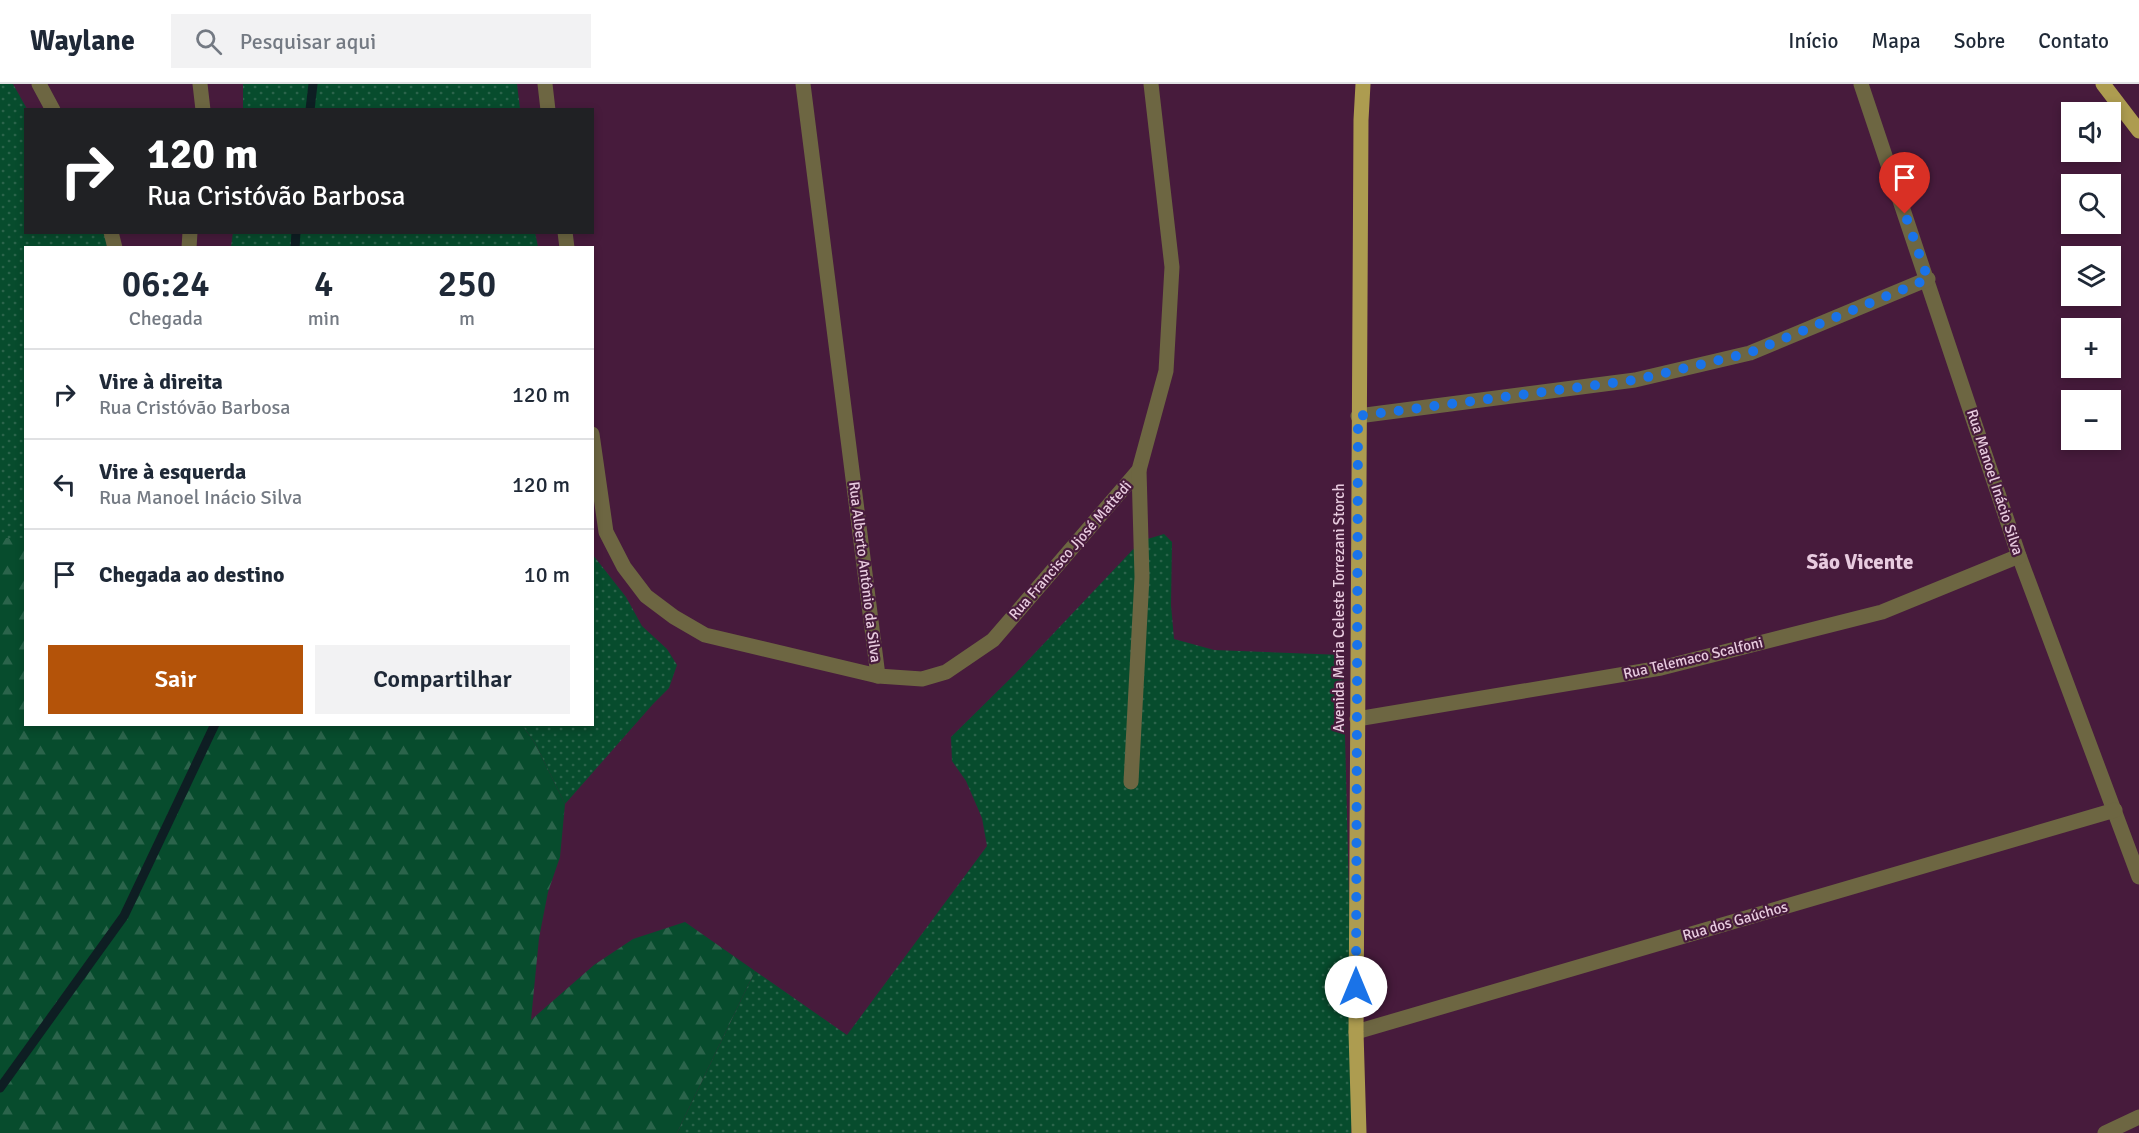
<!DOCTYPE html>
<html lang="pt">
<head>
<meta charset="utf-8">
<style>
  body { margin:0; font-family:Signika,sans-serif; background:#f2f2f3; color:#1f2937; height:100vh; display:flex; flex-direction:column; font-size:22px; white-space:nowrap }
  * { box-sizing:border-box; margin:0 }
  p { font-size:20px; color:#747a83 }
  .icon { flex:none; width:33px; height:33px; fill:none; stroke:currentColor; stroke-width:2; stroke-linecap:round; stroke-linejoin:round }
  .map { position:relative; flex:1; overflow:hidden }
  .details { position:absolute; left:24px; top:162px; width:570px; height:480px; display:flex; flex-direction:column; background:#fff; border-radius:0px; box-shadow:0 3px 9px #0003 }
  .details>* { flex:none }
  .guide { position:absolute; left:24px; top:24px; width:570px; height:126px; border-radius:0px; box-shadow:0 3px 9px #0003; background:#202124; color:#fff; overflow:hidden }
  .tools { position:absolute; left:2061px; top:18px; display:grid; gap:12px }
  .tools a { display:grid; place-items:center; width:60px; height:60px; border-radius:0px; background:#fff; box-shadow:0 3px 9px #0003; font-size:30px }
  .pin { position:absolute; display:grid; place-items:center; width:51px; height:51px; color:#fff; margin:-62px -26px; border-radius:50% 50% 50% 0; rotate:-45deg; box-shadow:0 0 6px #0007 }
  .pin .icon { rotate:45deg }
  .me { position:absolute; width:66px; margin:-33px; rotate:0deg; stroke-linejoin:round; filter:drop-shadow(0 0 4px #0008) }
  .turn { display:flex; align-items:center; gap:21px; height:126px; padding:0 24px; font-size:27px }
  .turn .icon { width:78px; height:78px; stroke-width:2.5 }
  .turn b { display:block; font-size:42px; line-height:51px }
  .eta { display:flex; justify-content:space-evenly; align-items:center; height:102px; text-align:center }
  .eta b { font-size:36px; font-weight:600; line-height:42px }
  .action { display:flex; gap:12px; margin-top:auto; padding:12px 24px }
  .action a { flex:1; height:69px; border-radius:0px; background:#b45309; color:#fff; font-size:24px; font-weight:600; line-height:69px; text-align:center }
  .action a+a { background:#f2f2f3; color:#1f2937 }
  ul { padding:0; list-style:none }
  li { display:flex; align-items:center; gap:18px; height:90px; padding:0 24px; border-top:2px solid #e0e1e3 }
  li div { flex:1 }
  li b { display:block; font-size:22px }
  li em { font-style:normal }
  header { display:flex; align-items:center; gap:36px; box-sizing:border-box; height:84px; padding:0 30px; background:#fff; border-bottom:2px solid #e0e1e3 }
  header strong { font-size:28px }
  nav { display:flex; gap:33px; margin-inline-start:auto; font-size:21px }
  .search { width:420px; height:54px; background:#f2f2f3; display:flex; align-items:center; gap:15px; box-sizing:border-box; padding:0 21px; border-radius:0px; color:#747a83; font-size:22px }
  .map>svg:first-child { display:block }
  .grass { fill:url(#grass-dots) }
  .forest { fill:url(#forest-firs) }
  .lines { fill:none; stroke-linecap:round; stroke-linejoin:round }
  .stream { stroke:#0e1e23; stroke-width:9 }
  .minor { stroke:#6d6642; stroke-width:15 }
  .major { stroke:#ad9c50; stroke-width:15 }
  .route { stroke:#1a73e8; stroke-width:10; stroke-dasharray:0 18 }
  .labels { text-anchor:middle; stroke-width:4.5; stroke-linejoin:round; paint-order:stroke }
  .street-label { font-size:15px; fill:#e8cbdf; stroke:#471b3c }
  .district-label { font-size:21px; font-weight:bold; fill:#e8cbdf; stroke:#471b3c }
</style>
</head>
<body>
<header>
<strong>Waylane</strong>
<div class="search"><svg class="icon" aria-label="search" viewBox="0 0 24 24"><circle cx="10" cy="10" r="6"/><path d="M15 15l6 6"/></svg>Pesquisar aqui</div>
<nav><a>Início</a><a>Mapa</a><a>Sobre</a><a>Contato</a></nav>
</header>
<div class="map">
<svg width="2139" height="1049" viewBox="0 0 2139 1049">
  <defs>
    <pattern id="grass-dots" width="8" height="8" patternUnits="userSpaceOnUse" patternTransform="scale(1.5)"><rect width="8" height="8" fill="#074c2d"/><path d="M2 2h.1M6 6h.1" fill="none" stroke="#2b644b" stroke-width="1.8" stroke-linecap="round"/></pattern>
    <pattern id="forest-firs" width="22" height="20" patternUnits="userSpaceOnUse" patternTransform="scale(1.5)"><rect width="22" height="20" fill="#074c2d"/><path d="M5 1l3.5 6h-7zM16 11l3.5 6h-7z" fill="#2b644b"/></pattern>
  </defs>
  <rect width="100%" height="100%" fill="#471b3c"/>
  <g class="grass">
    <path d="M0,0H13L27,25L26,148L103,149L106,154L107,163L26,164L25,454L0,455Z"/>
    <path d="M243,0H517L520,25H243Z"/>
    <path d="M233,148H535L538,163H231Z"/>
    <path d="M1164,450L1172,458L1171,521L1174,555L1214,566L1343,571L1354,1012L1351,1049H677L755,887L847,951L987,762L982,734L966,697L952,677L951,653L1015,590L1141,457Z"/>
    <path d="M593,471L626,513L642,542L667,565L677,581L669,604L653,620L565,720L535,659L522,641L592,640Z"/>
  </g>
  <path class="forest" d="M0,454H25L26,640L522,641L535,659L565,720L560,773L548,808L539,854L531,936L594,881L633,855L685,838L755,887L677,1049H0Z"/>
  <g class="lines">
    <g class="stream">
      <path d="M310,26L313,0"/>
      <path d="M295,164L296,148"/>
      <path d="M0,1004L124,832L215,640"/>
    </g>
    <g class="minor">
      <path d="M39,0L53,26"/>
      <path d="M200,0L203,26"/>
      <path d="M545,0L548,26"/>
      <path d="M803,0L878,592"/>
      <path d="M1861,0L2019,472L2139,793"/>
      <path d="M111,148L115,164"/>
      <path d="M565,148L567,164"/>
      <path d="M189,164L190,148"/>
      <path d="M1358,332L1635,296L1750,269L1928,195"/>
      <path d="M592,350L606,448L624,483L646,512L674,533L705,551L878,592L922,595L946,588L993,556L1139,386L1166,287L1172,183L1151,0"/>
      <path d="M1357,635L1661,584L1882,528L2019,472"/>
      <path d="M1131,698L1142,493L1139,386"/>
      <path d="M1356,948L2115,726"/>
      <path d="M2105,1049L2139,1033"/>
    </g>
    <g class="major">
      <path d="M2103,0L2139,47"/>
      <path d="M1359,1049L1356,948L1361,36L1363,0"/>
    </g>
  </g>
  <g class="lines">
    <path class="route" d="M1356,903L1358,332L1635,296L1749,269L1928,195L1905,130"/>
  </g>
  <g class="labels">
    <g class="street-label">
      <text transform="translate(1995 398) rotate(72)" y="5">Rua Manoel Inácio Silva</text>
      <text transform="translate(1070 466) rotate(-49)" y="5">Rua Francisco Jjosé Mattedi</text>
      <text transform="translate(865 488) rotate(83)" y="5">Rua Alberto Antônio da Silva</text>
      <text transform="translate(1339 524) rotate(-90)" y="5">Avenida Maria Celeste Torrezani Storch</text>
      <text transform="translate(1693 574) rotate(-13)" y="5">Rua Telemaco Scalfoni</text>
      <text transform="translate(1735 837) rotate(-16)" y="5">Rua dos Gaúchos</text>
    </g>
    <g class="district-label">
      <text x="1860" y="485">São Vicente</text>
    </g>
  </g>
</svg>
<div class="tools">
<a><svg class="icon" aria-label="sound" viewBox="0 0 24 24"><path d="M4 9h4l5-4v14l-5-4H4zM17 9q2 3 0 6"/></svg></a>
<a><svg class="icon" aria-label="search" viewBox="0 0 24 24"><circle cx="10" cy="10" r="6"/><path d="M15 15l6 6"/></svg></a>
<a><svg class="icon" aria-label="layers" viewBox="0 0 24 24"><path d="M12 4l9 5-9 5-9-5zM3 14l9 5 9-5"/></svg></a>
<a>+</a>
<a>−</a>
</div>
<div class="pin" style="left:1905px;top:130px;background:#d93025"><svg class="icon" aria-label="arrive" viewBox="0 0 24 24"><path d="M6 21V4h12l-3 4 3 4H6"/></svg></div>
<svg class="me" style="left:1356px;top:903px" viewBox="-20 -20 40 40"><circle r="19" fill="#fff"/><path d="M0-13L10 11 0 6-10 11z" fill="#1a73e8"/></svg>
<div class="guide">
<div class="turn"><svg class="icon" aria-label="right" viewBox="0 0 24 24"><path d="M7 20v-9h11M14 6l5 5-5 5"/></svg><div><b>120 m</b>Rua Cristóvão Barbosa</div></div>
</div>
<section class="details">
<div class="eta">
<div><b>06:24</b><p>Chegada</p></div>
<div><b>4</b><p>min</p></div>
<div><b>250</b><p>m</p></div>
</div>
<ul>
<li><svg class="icon" aria-label="right" viewBox="0 0 24 24"><path d="M7 20v-9h11M14 6l5 5-5 5"/></svg><div><b>Vire à direita</b><p>Rua Cristóvão Barbosa</p></div><em>120 m</em></li>
<li><svg class="icon" aria-label="left" viewBox="0 0 24 24"><path d="M17 20v-9H6M10 6l-5 5 5 5"/></svg><div><b>Vire à esquerda</b><p>Rua Manoel Inácio Silva</p></div><em>120 m</em></li>
<li><svg class="icon" aria-label="arrive" viewBox="0 0 24 24"><path d="M6 21V4h12l-3 4 3 4H6"/></svg><div><b>Chegada ao destino</b></div><em>10 m</em></li>
</ul>
<div class="action"><a>Sair</a><a>Compartilhar</a></div>
</section>
</div>
</body>
</html>
